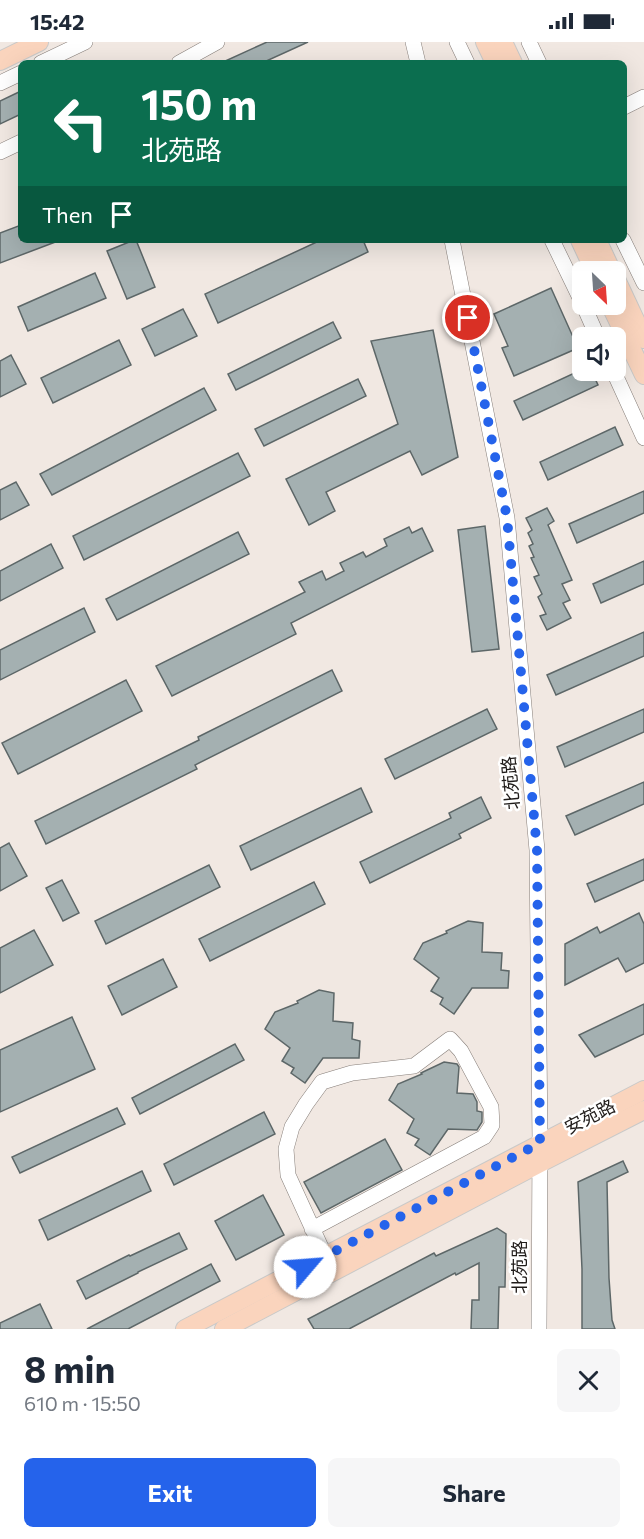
<!DOCTYPE html>
<html lang="en">
<head>
<meta charset="utf-8">
<style>
  body { margin:0; font-family:Commissioner,"Noto Sans SC",sans-serif; background:#f6f6f7; color:#1f2937; height:100vh; display:flex; flex-direction:column; font-size:22px; white-space:nowrap }
  * { box-sizing:border-box; margin:0 }
  p { font-size:20px; color:#747a83 }
  .icon { flex:none; width:33px; height:33px; fill:none; stroke:currentColor; stroke-width:2; stroke-linecap:round; stroke-linejoin:round }
  .map { position:relative; height:1287px; overflow:hidden }
  .details { display:flex; flex-direction:column; background:#fff; flex:1 }
  .details>* { flex:none }
  .top-card { position:absolute; left:18px; top:18px; width:609px; height:183px; border-radius:9px; box-shadow:0 6px 24px #0002; background:#0b6e4f; color:#fff; overflow:hidden }
  .needle { width:39px; rotate:155deg }
  .buttons { position:absolute; left:572px; top:219px; display:grid; gap:12px }
  .buttons a { display:grid; place-items:center; width:54px; height:54px; border-radius:9px; background:#fff; box-shadow:0 6px 24px #0002; font-size:30px }
  .pin { position:absolute; display:grid; place-items:center; width:51px; height:51px; color:#fff; margin:-26px; border:3px solid #fff; border-radius:50%; box-shadow:0 2px 6px #0007 }
  .me { position:absolute; width:66px; margin:-33px; rotate:63deg; stroke-linejoin:round; filter:drop-shadow(0 0 4px #0008) }
  .turn { display:flex; align-items:center; gap:21px; height:126px; padding:0 24px; font-size:27px }
  .turn .icon { width:78px; height:78px; stroke-width:2.5 }
  .turn b { display:block; font-size:42px; line-height:51px }
  .then { display:flex; align-items:center; height:57px; padding:0 24px; background:#0003; gap:12px; font-size:22px }
  .round { display:grid; place-items:center; flex:none; width:63px; height:63px; border-radius:9px; background:#f6f6f7 }
  .head { display:flex; align-items:center; justify-content:space-between; height:102px; padding:0 24px }
  h1 { font-size:36px; font-weight:700; line-height:45px }
  .button { display:flex; gap:12px; margin-top:auto; padding:12px 24px }
  .button a { flex:1; height:69px; border-radius:9px; background:#2563eb; color:#fff; font-size:24px; font-weight:700; line-height:69px; text-align:center }
  .button a+a { background:#f6f6f7; color:#1f2937 }
  .status { display:flex; justify-content:space-between; align-items:center; height:42px; padding:0 30px; background:#fff; direction:ltr }
  .status svg { height:16px; fill:currentColor }
  .map>svg:first-child { display:block }
  .building { fill:#a4b0b1; stroke:#5d6768; stroke-width:1.5 }
  .lines { fill:none; stroke-linecap:round; stroke-linejoin:round }
  .minor-casing { stroke:#867e79; stroke-width:16 }
  .major-casing { stroke:#c9c9c8; stroke-width:20 }
  .minor { stroke:#fff; stroke-width:15 }
  .major { stroke:#fad4bd; stroke-width:18 }
  .route { stroke:#2563eb; stroke-width:10; stroke-dasharray:0 18 }
  .labels { text-anchor:middle; stroke-width:5; stroke-linejoin:round; paint-order:stroke }
  .street-label { font-size:18px; fill:#201c1a; stroke:#fff }
</style>
</head>
<body>
<div class="status"><b>15:42</b><svg viewBox="0 0 49 12"><path d="M0 12V9h3v3zM5 12V6h3v6zM10 12V3h3v9zM15 12V0h3v12zM26 1h20v11H26zM47 4h2v5h-2z"/></svg></div>
<div class="map">
<svg width="644" height="1287" viewBox="0 0 644 1287">
  <rect width="100%" height="100%" fill="#f1e8e2"/>
  <g class="building">
    <path d="M267,0H308L262,21H221Z"/>
    <path d="M21,49V72L0,82V59Z"/>
    <path d="M21,183V198L58,199L0,221V191Z"/>
    <path d="M134,198H136L155,245L127,257L107,209Z"/>
    <path d="M321,198H363L368,210L218,281L205,252Z"/>
    <path d="M95,231L106,256L28,289L18,265Z"/>
    <path d="M551,246L578,306L514,334L502,306L508,304L494,272Z"/>
    <path d="M183,267L197,294L155,314L142,287Z"/>
    <path d="M333,280L341,296L236,348L228,332Z"/>
    <path d="M433,288L458,415L422,433L410,409L326,450L335,469L309,483L286,437L398,382L371,299Z"/>
    <path d="M119,298L131,323L53,361L41,336Z"/>
    <path d="M11,313L26,342L0,355V319Z"/>
    <path d="M581,328H591L598,343L523,378L514,359Z"/>
    <path d="M358,337L366,354L264,404L255,387Z"/>
    <path d="M204,346L216,368L52,453L40,432Z"/>
    <path d="M615,385L623,403L548,438L540,420Z"/>
    <path d="M238,411L250,434L84,518L73,494Z"/>
    <path d="M16,440L29,463L0,478V448Z"/>
    <path d="M644,449V471L577,501L569,482Z"/>
    <path d="M547,466L554,479L548,483L572,538L562,542L570,558L563,561L571,576L547,588L540,574L546,572L538,555L542,552L534,535L539,533L531,516L534,515L529,504L533,502L528,491L532,488L526,476Z"/>
    <path d="M485,484L499,607L472,610L458,488Z"/>
    <path d="M409,485L412,491L422,486L433,509L291,581L296,592L172,654L156,624L305,550L299,540L322,529L326,538L344,529L340,521L363,510L366,515L387,504L384,497Z"/>
    <path d="M238,490L249,512L117,578L106,557Z"/>
    <path d="M51,502L63,526L0,559V529Z"/>
    <path d="M644,519V542L601,561L593,542Z"/>
    <path d="M84,566L95,590L0,638V608Z"/>
    <path d="M644,590V614L556,653L547,633Z"/>
    <path d="M332,628L342,649L195,723L197,727L46,802L35,779L199,698L198,695Z"/>
    <path d="M126,638L142,669L18,732L2,701Z"/>
    <path d="M487,667L497,687L395,737L385,717Z"/>
    <path d="M644,667V690L565,725L557,705Z"/>
    <path d="M644,740V762L575,793L566,774Z"/>
    <path d="M361,746L372,770L251,828L240,804Z"/>
    <path d="M481,755L491,776L459,792L461,796L370,841L360,820L451,776L449,771Z"/>
    <path d="M9,801L27,834L0,849V806Z"/>
    <path d="M644,817V838L595,860L587,842Z"/>
    <path d="M209,823L220,845L106,902L95,879Z"/>
    <path d="M62,838L79,871L63,879L46,846Z"/>
    <path d="M314,840L325,862L210,919L199,897Z"/>
    <path d="M639,871L644,882V921L626,930L618,916L565,943V902L597,885L600,891Z"/>
    <path d="M468,879L483,881L482,910L502,911L501,928L509,929L508,946H472L454,972L440,962L443,956L431,949L439,936L414,917L423,901L447,891L446,889Z"/>
    <path d="M34,888L53,923L0,951V906Z"/>
    <path d="M163,917L177,945L122,973L108,944Z"/>
    <path d="M319,948L334,951L333,979L353,981L352,997L360,999L359,1016H323L305,1041L291,1031L294,1026L282,1019L290,1006L265,987L275,970L298,961L297,959Z"/>
    <path d="M644,962V992L595,1015L579,993Z"/>
    <path d="M72,975L95,1027L0,1070V1008Z"/>
    <path d="M235,1002L244,1018L140,1072L132,1056Z"/>
    <path d="M444,1020L457,1022L459,1025L457,1051L473,1052L477,1060V1069L482,1070V1080L477,1088L448,1087L430,1113L415,1103L419,1097L407,1091L414,1077L389,1058L398,1042L422,1032L421,1031L423,1030Z"/>
    <path d="M117,1066L125,1082L20,1131L12,1115Z"/>
    <path d="M264,1070L275,1092L174,1143L164,1122Z"/>
    <path d="M385,1097L402,1128L321,1171L304,1140Z"/>
    <path d="M623,1119L628,1130L607,1140L609,1236L612,1278L615,1287H582V1227L578,1140Z"/>
    <path d="M142,1129L151,1149L48,1198L39,1178Z"/>
    <path d="M263,1153L284,1193L236,1218L215,1179Z"/>
    <path d="M497,1186L506,1192L505,1245H499L498,1287H471L472,1258H479V1221L456,1233L455,1231L349,1287H314L308,1277L434,1211L436,1214Z"/>
    <path d="M179,1191L187,1207L138,1230V1231L86,1257L77,1239L129,1213L130,1214Z"/>
    <path d="M211,1222L220,1239L128,1287H87Z"/>
    <path d="M40,1262L52,1287H0V1281Z"/>
  </g>
  <g class="lines">
    <defs>
      <g id="minor">
        <path d="M413,0L418,21"/>
        <path d="M457,0L467,21"/>
        <path d="M529,0L539,21"/>
        <path d="M41,21L85,0"/>
        <path d="M179,21L217,0"/>
        <path d="M0,41L21,31"/>
        <path d="M624,65L644,55"/>
        <path d="M0,110L21,100"/>
        <path d="M452,198L507,476L537,808L540,1101L539,1287"/>
        <path d="M552,198L582,260"/>
        <path d="M623,198L644,241"/>
        <path d="M583,262L598,296"/>
        <path d="M613,328L644,396"/>
        <path d="M312,1187L484,1095L492,1083L491,1065L461,1009L450,997L414,1024L352,1031L322,1040L306,1062L292,1085L286,1107L288,1133L325,1214"/>
      </g>
      <g id="major">
        <path d="M485,0L495,21"/>
        <path d="M503,0L513,21"/>
        <path d="M0,19L39,0"/>
        <path d="M580,198L595,230"/>
        <path d="M597,198L612,230"/>
        <path d="M615,235L644,297"/>
        <path d="M610,262L644,333"/>
        <path d="M185,1287L644,1048"/>
        <path d="M224,1287L540,1121L644,1068"/>
      </g>
    </defs>
    <use href="#minor" class="minor-casing"/>
    <use href="#major" class="major-casing"/>
    <use href="#minor" class="minor"/>
    <use href="#major" class="major"/>
  </g>
  <g class="lines">
    <path class="route" d="M305,1225L540,1101L537,808L507,476L468,276"/>
  </g>
  <g class="labels">
    <g class="street-label">
      <text transform="translate(511 741) rotate(-95)" y="6">北苑路</text>
      <text transform="translate(590 1075) rotate(-27)" y="6">安苑路</text>
      <text transform="translate(520 1225) rotate(-90)" y="6">北苑路</text>
    </g>
  </g>
</svg>
<div class="buttons">
<a><svg class="needle" viewBox="-14 -14 28 28"><path d="M0-13l5 13h-10z" fill="#e53935"/><path d="M0 13l5-13h-10z" fill="#747a83"/></svg></a>
<a><svg class="icon" aria-label="sound" viewBox="0 0 24 24"><path d="M4 9h4l5-4v14l-5-4H4zM17 9q2 3 0 6"/></svg></a>
</div>
<div class="pin" style="left:468px;top:276px;background:#d93025"><svg class="icon" aria-label="arrive" viewBox="0 0 24 24"><path d="M6 21V4h12l-3 4 3 4H6"/></svg></div>
<svg class="me" style="left:305px;top:1225px" viewBox="-20 -20 40 40"><circle r="19" fill="#fff"/><path d="M0-13L10 11 0 6-10 11z" fill="#2563eb"/></svg>
<div class="top-card">
<div class="turn"><svg class="icon" aria-label="left" viewBox="0 0 24 24"><path d="M17 20v-9H6M10 6l-5 5 5 5"/></svg><div><b>150 m</b>北苑路</div></div>
<div class="then">Then<svg class="icon" aria-label="arrive" viewBox="0 0 24 24"><path d="M6 21V4h12l-3 4 3 4H6"/></svg></div>
</div>
</div>
<section class="details">
<div class="head"><div><h1>8 min</h1><p>610 m · 15:50</p></div><a class="round"><svg class="icon" aria-label="close" viewBox="0 0 24 24"><path d="M6 6l12 12M18 6L6 18"/></svg></a></div>
<div class="button"><a>Exit</a><a>Share</a></div>
</section>
</body>
</html>
